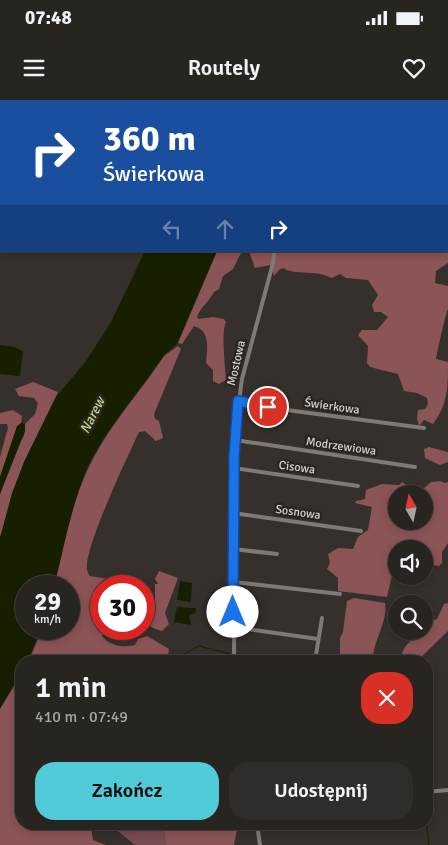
<!DOCTYPE html>
<html lang="pl">
<head>
<meta charset="utf-8">
<style>
  body { margin:0; font-family:Signika,sans-serif; background:#302c29; color:#f1f3f6; height:100vh; display:flex; flex-direction:column; font-size:19px; white-space:nowrap }
  * { box-sizing:border-box; margin:0 }
  p { font-size:16px; color:#a5a4a5 }
  .icon { flex:none; width:28px; height:28px; fill:none; stroke:currentColor; stroke-width:2; stroke-linecap:round; stroke-linejoin:round }
  .map { position:relative; flex:1; overflow:hidden }
  .side { position:absolute; left:15px; top:555px; width:418px; height:175px; display:flex; flex-direction:column; background:#282420; border-radius:20px; box-shadow:0 2px 8px #0003,0 0 0 1px #44413e }
  .side>* { flex:none }
  .hud { position:absolute; left:0px; top:0px; width:449px; height:152px; box-shadow:0 2px 8px #0003,0 0 0 1px #44413e; background:#1a4fa0; color:#fff; overflow:hidden }
  .needle { width:32px; rotate:351deg }
  .controls { position:absolute; left:388px; top:385px; display:grid; gap:10px }
  .controls a { display:grid; place-items:center; width:45px; height:45px; border-radius:50%; background:#282420; box-shadow:0 2px 8px #0003,0 0 0 1px #44413e; font-size:25px }
  .speed { position:absolute; left:15px; top:475px; display:flex; gap:10px; font-size:25px; font-weight:700; text-align:center }
  .speed>* { display:grid; place-content:center; width:65px; height:65px; border-radius:50%; background:#282420; box-shadow:0 2px 8px #0003,0 0 0 1px #44413e; line-height:1 }
  .speed small { font-size:12px; font-weight:400 }
  .speed .limit { border:8px solid #d22; background:#fff; color:#111 }
  .pin { position:absolute; display:grid; place-items:center; width:42px; height:42px; color:#fff; margin:-21px; border:2px solid #fff; border-radius:50%; box-shadow:0 1px 5px #0007 }
  .me { position:absolute; width:55px; margin:-28px; rotate:0deg; stroke-linejoin:round; filter:drop-shadow(0 0 4px #0008) }
  .turn { display:flex; align-items:center; gap:18px; height:105px; padding:0 20px; font-size:22px }
  .turn .icon { width:65px; height:65px; stroke-width:2.5 }
  .turn b { display:block; font-size:35px; line-height:42px }
  .lanes { display:flex; align-items:center; height:48px; padding:0 20px; background:#0003; justify-content:center; gap:25px; direction:ltr }
  .lanes .off { opacity:.35 }
  .round { display:grid; place-items:center; flex:none; width:52px; height:52px; border-radius:20px; background:#302c29 }
  .summary { display:flex; align-items:center; justify-content:space-between; height:85px; padding:0 20px }
  h1 { font-size:30px; font-weight:600; line-height:38px }
  .primary-button { display:flex; gap:10px; margin-top:auto; padding:10px 20px }
  .primary-button a { flex:1; height:58px; border-radius:20px; background:#52cbd8; color:#111; font-size:20px; font-weight:600; line-height:58px; text-align:center }
  .primary-button a+a { background:#302c29; color:#f1f3f6 }
  .status { display:flex; justify-content:space-between; align-items:center; height:35px; padding:0 25px; background:#282420; direction:ltr }
  .status svg { height:14px; fill:currentColor }
  header { display:flex; justify-content:space-between; align-items:center; height:65px; padding:0 20px; background:#282420; font-size:22px; font-weight:600 }
  .map>svg:first-child { display:block }
  .green { fill:#774c4f }
  .forest { fill:#8b5457; fill-rule:evenodd }
  .water { fill:#162000 }
  .lines { fill:none; stroke-linecap:round; stroke-linejoin:round }
  .stream { stroke:#162000; stroke-width:1 }
  .minor { stroke:#7e7a78; stroke-width:4 }
  .rail { stroke:#9f9c98; stroke-width:1; stroke-dasharray:9 9; stroke-linecap:butt }
  .route-casing { stroke:#114b97; stroke-width:12 }
  .route { stroke:#1a73e8; stroke-width:9 }
  .labels { text-anchor:middle; stroke-width:5; stroke-linejoin:round; paint-order:stroke }
  .street-label { font-size:12px; fill:#d4d1ce; stroke:#2b2621 }
  .water-label { font-size:14px; font-style:italic; fill:#bdd78a; stroke:#2b2621 }
</style>
</head>
<body>
<div class="status"><b>07:48</b><svg viewBox="0 0 49 12"><path d="M0 12V9h3v3zM5 12V6h3v6zM10 12V3h3v9zM15 12V0h3v12zM26 1h20v11H26zM47 4h2v5h-2z"/></svg></div>
<header><svg class="icon" aria-label="menu" viewBox="0 0 24 24"><path d="M4 6h16M4 12h16M4 18h16"/></svg>Routely<svg class="icon" aria-label="heart" viewBox="0 0 24 24"><path d="M12 20l-8-8c-3-5 5-10 8-4 3-6 11-1 8 4z"/></svg></header>
<div class="map">
<svg width="448" height="745" viewBox="0 0 448 745">
  <rect width="100%" height="100%" fill="#35302b"/>
  <path class="green" d="M114,724H163L166,745H135L114,728Z"/>
  <g class="forest">
    <path d="M448,67V163L436,171L435,183L448,186V209C446,212 437,253 436,259L448,262C448,288 448,304 433,324L424,320L419,326L417,318L418,310L425,309L428,304L427,298L417,293L404,291L398,274L370,267L367,263L368,246L358,235L362,230H377L388,217L381,212H374L372,205L378,195L368,180L346,178L340,174L332,178C315,170 304,175 286,170L285,168L280,169L274,176L271,165L255,168L249,151H448Z"/>
    <path d="M217,151H242L233,169L223,176L219,189L214,192C209,202 201,206 197,217L198,219L213,217L224,219L226,222C221,232 225,266 226,280L219,284L213,281V270L206,263C207,249 211,231 194,226L182,244L178,243Z"/>
    <path d="M178,246L181,249L154,314L155,319L159,321L163,338L156,341L145,331L139,332C128,356 84,448 87,469C87,470 89,476 90,476L127,482L128,486H101V529H111L104,532L102,536C110,546 123,548 135,545L138,539L147,536L169,549L167,561H29L42,529H69V486H54C64,448 71,405 88,369C107,328 140,293 164,256Z"/>
    <path d="M33,282L58,292L24,362L0,437V394L18,345L24,336L25,324L35,314L38,303L34,298L19,296L15,289Z"/>
    <path d="M13,310L22,316L21,323L17,327L0,377V357L8,328L7,324H0V313Z"/>
    <path d="M429,347L448,352V362L440,365L425,358L424,349Z"/>
    <path d="M440,381L445,383L448,382V443L442,452V463L439,466L424,463V449H396C396,462 390,483 387,497L338,491V478L327,469L330,463L328,454L338,448L353,449L358,437L368,430L372,407L355,403L356,401L365,399L366,390L382,384L399,385L402,382L414,390H422L431,382ZM396,394H424V421H396Z"/>
    <path d="M159,471L178,478L165,513L169,524L162,531C142,526 144,516 144,497L151,502L155,500V484H158L155,479Z"/>
    <path d="M354,498L385,503C388,522 374,539 373,558L375,561H340V538L343,532L347,501Z"/>
    <path d="M448,503V531L417,561H398L405,547L419,531H424L426,523L437,519L444,504Z"/>
    <path d="M21,575V724H83L91,728L93,740L106,745H0V609Z"/>
    <path d="M163,724H238L234,745H166Z"/>
  </g>
  <g class="water">
    <path d="M145,151H217L177,244L164,255C139,292 106,328 87,369C71,405 64,448 54,486H26V529H41L28,561H21V573L0,608V438L12,393L24,362L56,297L86,261L111,222Z"/>
    <path d="M0,245L14,247L23,251L20,276L0,274Z"/>
    <path d="M21,323L25,324V331L0,394V377L17,326Z"/>
    <path d="M180,481L192,483L191,502L177,500Z"/>
    <path d="M177,507L196,508V513L189,515L191,525L174,522Z"/>
  </g>
  <g class="lines">
    <g class="stream">
      <path d="M335,0L337,1"/>
      <path d="M427,1V0"/>
      <path d="M30,556L100,561"/>
      <path d="M237,556L254,561"/>
      <path d="M171,561L199,546L230,554"/>
      <path d="M426,719L429,745"/>
    </g>
    <g class="minor">
      <path d="M297,1L298,0"/>
      <path d="M239,301L279,309L424,328"/>
      <path d="M235,340L415,367"/>
      <path d="M234,368L358,386"/>
      <path d="M233,413L361,431"/>
      <path d="M233,449L277,454"/>
      <path d="M233,482L340,494"/>
      <path d="M233,527L318,539"/>
      <path d="M234,561L235,331L242,279L273,163L274,151"/>
      <path d="M315,561L322,518"/>
      <path d="M426,692L448,690"/>
      <path d="M257,724L260,745"/>
    </g>
    <path class="rail" d="M272,0L276,1"/>
  </g>
  <g class="lines">
    <defs>
      <path id="route" d="M233,512L234,358L238,301L268,307"/>
    </defs>
    <use href="#route" class="route-casing"/>
    <use href="#route" class="route"/>
  </g>
  <g class="labels">
    <g class="street-label">
      <text transform="translate(236 263) rotate(-77)" y="4">Mostowa</text>
      <text transform="translate(332 306) rotate(8)" y="4">Świerkowa</text>
      <text transform="translate(341 346) rotate(8)" y="4">Modrzewiowa</text>
      <text transform="translate(297 367) rotate(8)" y="4">Cisowa</text>
      <text transform="translate(298 412) rotate(8)" y="4">Sosnowa</text>
    </g>
    <g class="water-label">
      <text transform="translate(92 315) rotate(-63)" y="5">Narew</text>
    </g>
  </g>
</svg>
<div class="controls">
<a><svg class="needle" viewBox="-14 -14 28 28"><path d="M0-13l5 13h-10z" fill="#e53935"/><path d="M0 13l5-13h-10z" fill="#a5a4a5"/></svg></a>
<a><svg class="icon" aria-label="sound" viewBox="0 0 24 24"><path d="M4 9h4l5-4v14l-5-4H4zM17 9q2 3 0 6"/></svg></a>
<a><svg class="icon" aria-label="search" viewBox="0 0 24 24"><circle cx="10" cy="10" r="6"/><path d="M15 15l6 6"/></svg></a>
</div>
<div class="speed"><div>29<small>km/h</small></div><div class="limit">30</div></div>
<div class="pin" style="left:268px;top:307px;background:#d93025"><svg class="icon" aria-label="arrive" viewBox="0 0 24 24"><path d="M6 21V4h12l-3 4 3 4H6"/></svg></div>
<svg class="me" style="left:233px;top:512px" viewBox="-20 -20 40 40"><circle r="19" fill="#fff"/><path d="M0-13L10 11 0 6-10 11z" fill="#1a73e8"/></svg>
<div class="hud">
<div class="turn"><svg class="icon" aria-label="right" viewBox="0 0 24 24"><path d="M7 20v-9h11M14 6l5 5-5 5"/></svg><div><b>360 m</b>Świerkowa</div></div>
<div class="lanes"><svg class="icon off" aria-label="left" viewBox="0 0 24 24"><path d="M17 20v-9H6M10 6l-5 5 5 5"/></svg><svg class="icon off" aria-label="ahead" viewBox="0 0 24 24"><path d="M12 20V5M6 11l6-6 6 6"/></svg><svg class="icon" aria-label="right" viewBox="0 0 24 24"><path d="M7 20v-9h11M14 6l5 5-5 5"/></svg></div>
</div>
<section class="side">
<div class="summary"><div><h1>1 min</h1><p>410 m · 07:49</p></div><a class="round" style="background:#d93025;color:#fff"><svg class="icon" aria-label="close" viewBox="0 0 24 24"><path d="M6 6l12 12M18 6L6 18"/></svg></a></div>
<div class="primary-button"><a>Zakończ</a><a>Udostępnij</a></div>
</section>
</div>
</body>
</html>
